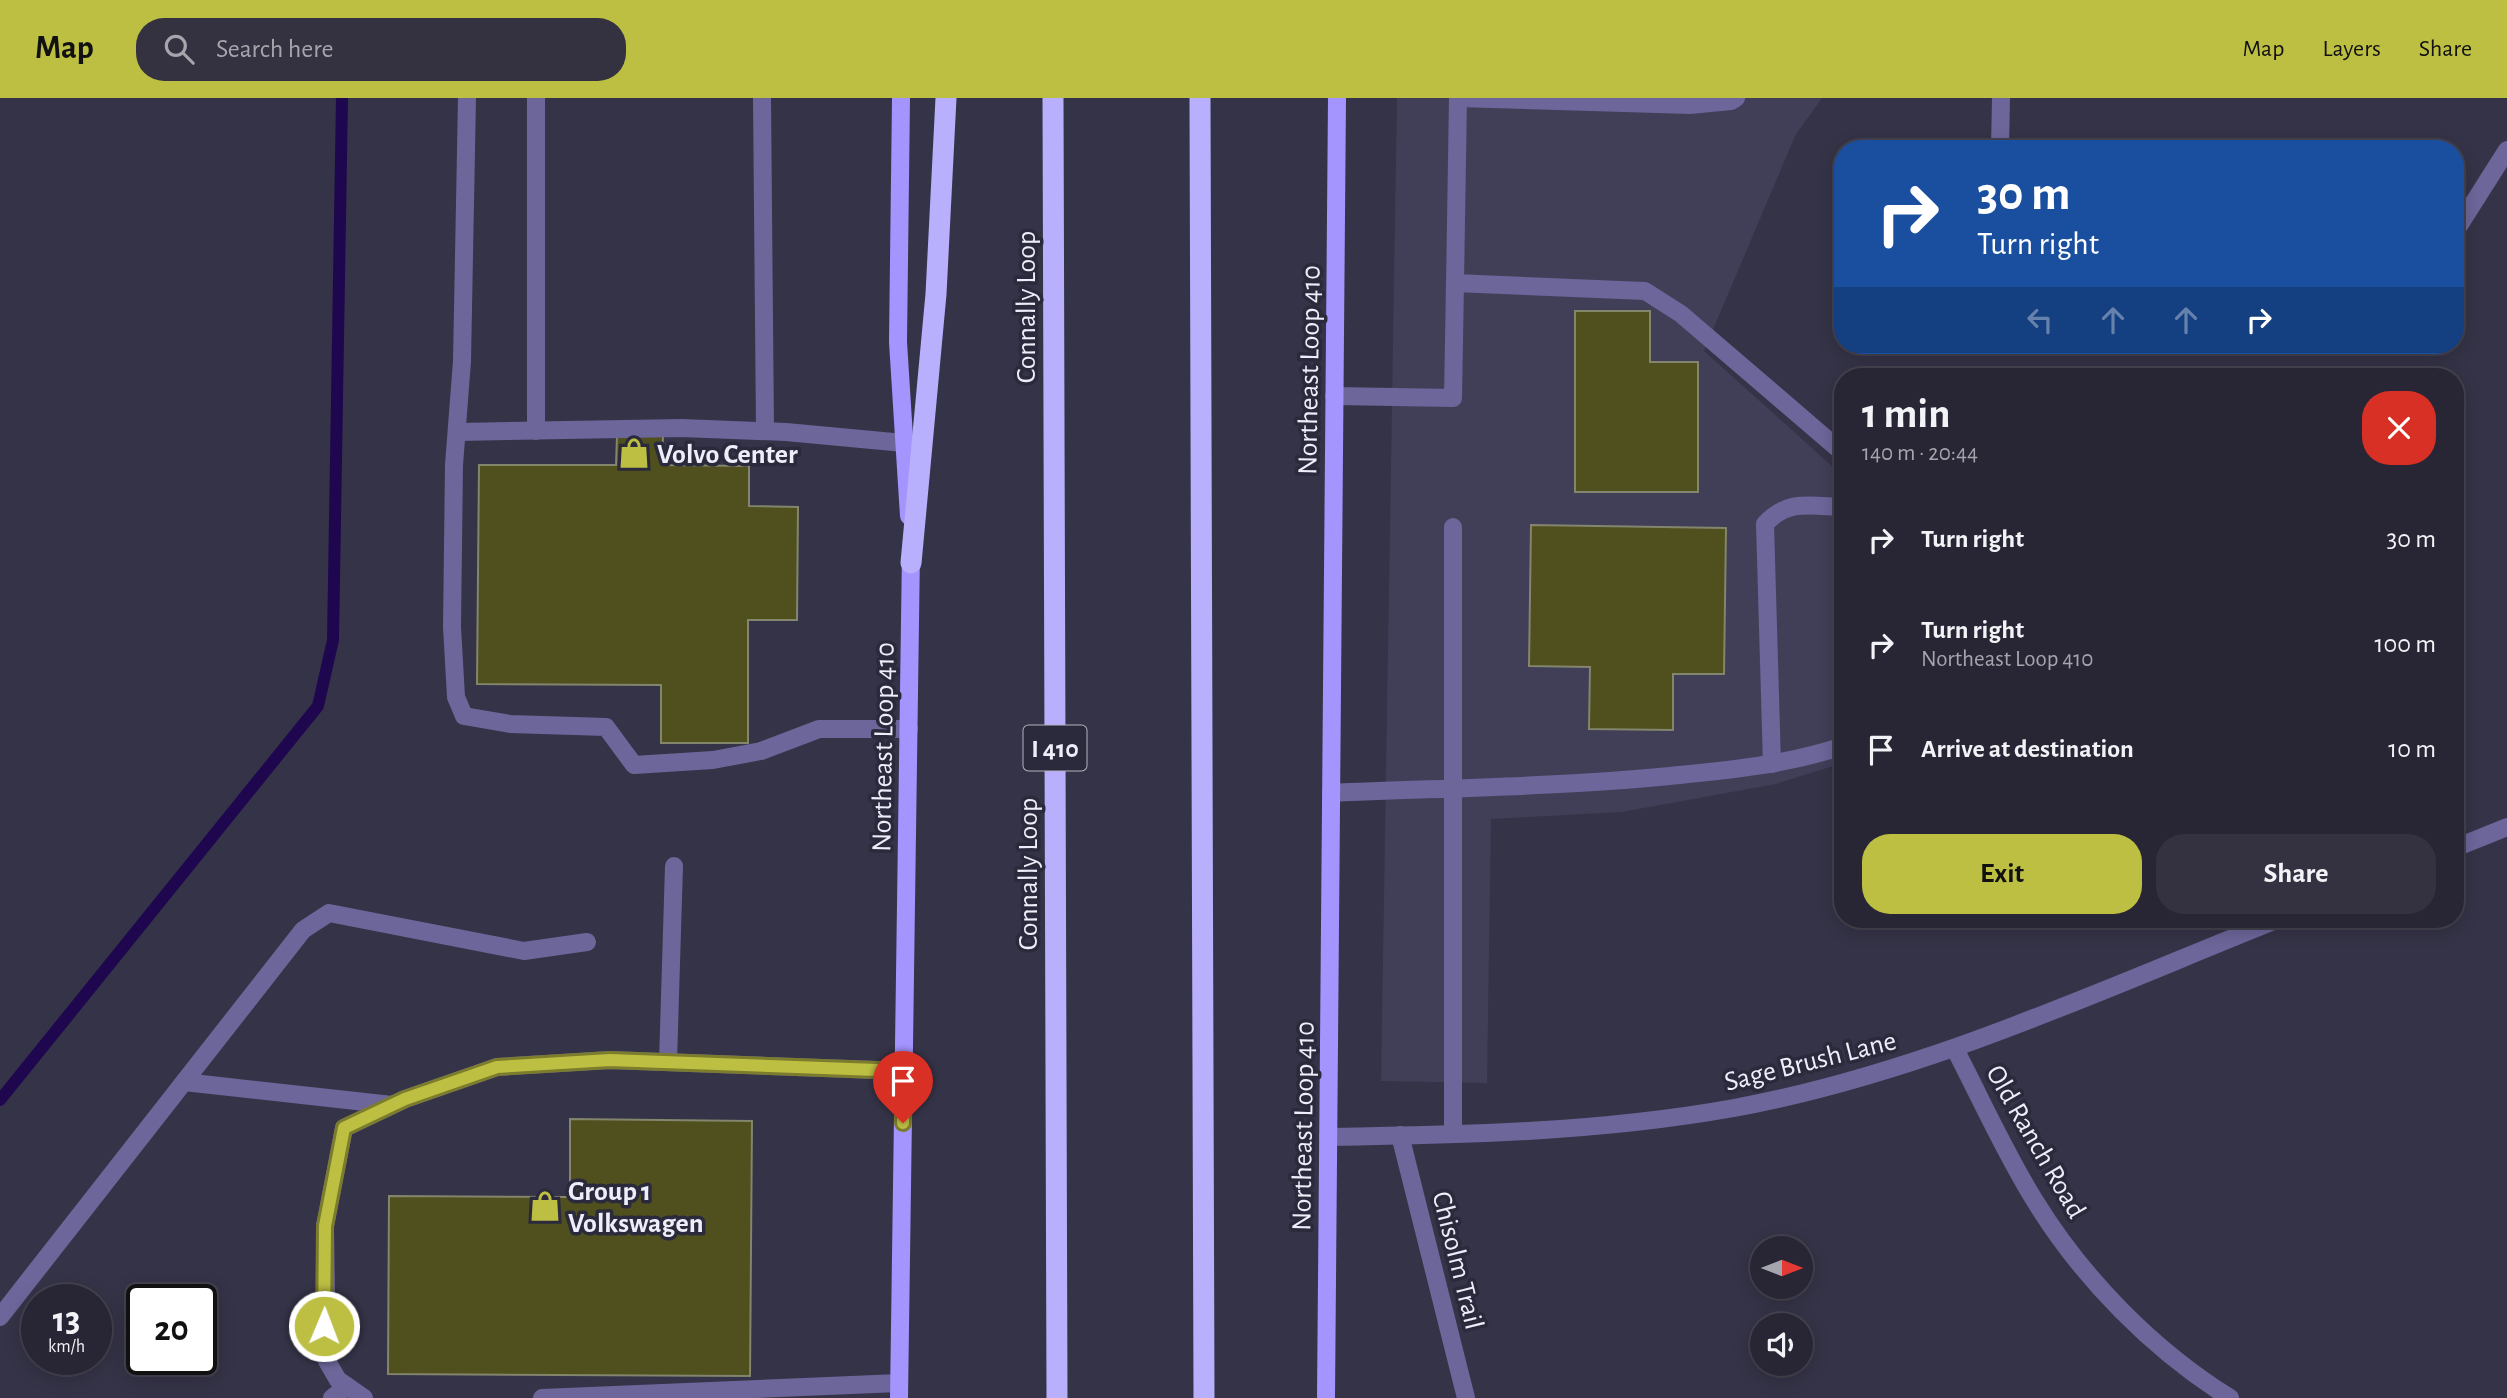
<!DOCTYPE html>
<html lang="en">
<head>
<meta charset="utf-8">
<style>
  body { margin:0; font-family:"Alegreya Sans",sans-serif; background:#343241; color:#f1f3f6; height:100vh; display:flex; flex-direction:column; font-size:26px; white-space:nowrap }
  * { box-sizing:border-box; margin:0 }
  p { font-size:23px; color:#a5a5ad }
  .icon { flex:none; width:38px; height:38px; fill:none; stroke:currentColor; stroke-width:2; stroke-linecap:round; stroke-linejoin:round }
  .map { position:relative; flex:1; overflow:hidden }
  .sheet { position:absolute; left:1834px; top:270px; width:630px; height:560px; display:flex; flex-direction:column; background:#282635; border-radius:28px; box-shadow:0 4px 18px #0003,0 0 0 2px #444350 }
  .sheet>* { flex:none }
  .hud { position:absolute; left:1834px; top:42px; width:630px; height:214px; border-radius:28px; box-shadow:0 4px 18px #0003,0 0 0 2px #444350; background:#1a4fa0; color:#fff; overflow:hidden }
  .needle { width:46px; rotate:90deg }
  .controls { position:absolute; left:1750px; top:1138px; display:grid; gap:14px }
  .controls a { display:grid; place-items:center; width:63px; height:63px; border-radius:50%; background:#282635; box-shadow:0 4px 18px #0003,0 0 0 2px #444350; font-size:35px }
  .speed { position:absolute; left:21px; top:1186px; display:flex; gap:14px; font-size:35px; font-weight:700; text-align:center }
  .speed>* { display:grid; place-content:center; width:91px; height:91px; border-radius:50%; background:#282635; box-shadow:0 4px 18px #0003,0 0 0 2px #444350; line-height:1 }
  .speed small { font-size:18px; font-weight:400 }
  .speed .limit { border:4px solid #111; border-radius:10px; background:#fff; color:#111 }
  .pin { position:absolute; display:grid; place-items:center; width:60px; height:60px; color:#fff; margin:-72px -30px; border-radius:50% 50% 50% 0; rotate:-45deg; box-shadow:0 0 7px #0007 }
  .pin .icon { rotate:45deg }
  .me { position:absolute; width:77px; margin:-38px; rotate:1deg; stroke-linejoin:round; filter:drop-shadow(0 0 5px #0008) }
  .turn { display:flex; align-items:center; gap:24px; height:147px; padding:0 28px; font-size:32px }
  .turn .icon { width:91px; height:91px; stroke-width:2.5 }
  .turn b { display:block; font-size:49px; line-height:60px }
  .lanes { display:flex; align-items:center; height:66px; padding:0 28px; background:#0003; justify-content:center; gap:35px; direction:ltr }
  .lanes .off { opacity:.35 }
  .round { display:grid; place-items:center; flex:none; width:74px; height:74px; border-radius:28px; background:#343241 }
  .overview { display:flex; align-items:center; justify-content:space-between; height:119px; padding:0 28px }
  h1 { font-size:42px; font-weight:700; line-height:52px }
  .button { display:flex; gap:14px; margin-top:auto; padding:14px 28px }
  .button a { flex:1; height:80px; border-radius:28px; background:#bdbf43; color:#111; font-size:28px; font-weight:700; line-height:80px; text-align:center }
  .button a+a { background:#343241; color:#f1f3f6 }
  ul { padding:0; list-style:none }
  li { display:flex; align-items:center; gap:21px; height:105px; padding:0 28px }
  li div { flex:1 }
  li b { display:block; font-size:26px }
  li em { font-style:normal }
  header { display:flex; align-items:center; gap:42px; box-sizing:border-box; height:98px; padding:0 35px; background:#bdbf43; color:#111 }
  header strong { font-size:33px }
  nav { display:flex; gap:38px; margin-inline-start:auto; font-size:24px }
  .search { width:490px; height:63px; background:#343241; display:flex; align-items:center; gap:18px; box-sizing:border-box; padding:0 24px; border-radius:28px; color:#a5a5ad; font-size:26px }
  .map>svg:first-child { display:block }
  .built { fill:#413e58 }
  .lines { fill:none; stroke-linecap:round; stroke-linejoin:round }
  .stream { stroke:#1f074f; stroke-width:12 }
  .building { fill:#4f501e; stroke:#83856d; stroke-width:2 }
  .minor { stroke:#6c669a; stroke-width:18 }
  .major { stroke:#a394fe; stroke-width:18 }
  .highway { stroke:#b8b0fc; stroke-width:21 }
  .route-casing { stroke:#7b7c2c; stroke-width:18 }
  .route { stroke:#bdbf43; stroke-width:12 }
  .labels { text-anchor:middle; stroke-width:7; stroke-linejoin:round; paint-order:stroke }
  .shield { fill:#2b293c; stroke:#b4b2c1; stroke-width:2 }
  .shield-label { font-size:26px; font-weight:bold; fill:#eeedfa }
  .street-label { font-size:28px; fill:#eeedfa; stroke:#2b293c }
  .poi-label { font-size:28px; font-weight:bold; fill:#eeedfa; stroke:#2b293c; text-anchor:start }
</style>
</head>
<body>
<header>
<strong>Map</strong>
<div class="search"><svg class="icon" aria-label="search" viewBox="0 0 24 24"><circle cx="10" cy="10" r="6"/><path d="M15 15l6 6"/></svg>Search here</div>
<nav><a>Map</a><a>Layers</a><a>Share</a></nav>
</header>
<div class="map">
<svg width="2507" height="1300" viewBox="0 0 2507 1300">
  <rect width="100%" height="100%" fill="#353347"/>
  <path class="built" d="M1397,0H1822L1795,38L1704,253L1843,378V665L1776,686L1622,714L1491,721L1487,985L1381,983Z"/>
  <g class="lines">
    <path class="stream" d="M0,1002L318,608L333,542L342,0"/>
  </g>
  <g class="building">
    <path d="M1575,213H1650V264H1698V394H1575Z"/>
    <path d="M617,338H663L662,367L749,368V408L798,409L797,522H748V645H661V587L477,586L479,367H616Z"/>
    <path d="M1531,427L1726,430L1724,576H1673V632L1589,631L1590,569L1529,568Z"/>
    <path d="M570,1021L752,1023L750,1278L388,1276L389,1098L570,1099Z"/>
  </g>
  <g class="lines">
    <g class="minor">
      <path d="M467,0L462,263L454,367L452,529L456,599L464,618L510,626L606,629L634,667L713,662L761,653L819,631H909"/>
      <path d="M536,0V333"/>
      <path d="M762,0L765,333"/>
      <path d="M1458,0L1455,185L1645,193L1681,216L1843,355"/>
      <path d="M1458,0L1690,7L1731,3L1736,0"/>
      <path d="M2000,51L2001,0"/>
      <path d="M2455,134L2507,52"/>
      <path d="M1334,298L1453,300L1455,185"/>
      <path d="M457,334L682,330L786,334L904,345"/>
      <path d="M1453,429V1036"/>
      <path d="M1772,666L1765,426C1787,401 1811,408 1843,409"/>
      <path d="M1331,695C1444,690 1557,689 1670,678C1729,672 1786,667 1843,648"/>
      <path d="M2455,750L2507,729"/>
      <path d="M1955,951C1981,1001 2005,1055 2035,1103C2083,1181 2153,1252 2230,1300"/>
      <path d="M668,964L674,768"/>
      <path d="M184,984L392,1007"/>
      <path d="M1400,1037L1466,1300"/>
      <path d="M1328,1039C1464,1037 1600,1034 1734,1010C1924,975 2101,892 2279,821"/>
      <path d="M0,1219L303,832L329,815L524,853L587,844"/>
      <path d="M332,1300L347,1288"/>
      <path d="M364,1300L338,1282L327,1263L325,1128L344,1030L405,1001L497,969L610,962L903,973"/>
      <path d="M542,1300L899,1285"/>
    </g>
    <g class="major">
      <path d="M901,0L898,244L909,418"/>
      <path d="M899,1300L911,453"/>
      <path d="M1326,1300L1337,0"/>
    </g>
    <g class="highway">
      <path d="M1053,0L1057,1300"/>
      <path d="M1200,0L1204,1300"/>
      <path d="M911,465L936,196L946,0"/>
    </g>
  </g>
  <g class="lines">
    <defs>
      <path id="route" d="M324,1228L325,1128L344,1030L405,1001L497,969L610,962L904,973L903,1025"/>
    </defs>
    <use href="#route" class="route-casing"/>
    <use href="#route" class="route"/>
  </g>
  <defs>
    <symbol id="shop-bare" viewBox="-9 -9 18 18"><path d="M-5-2.5h2.3a2.7 3.5 0 0 1 5.4 0H5L5.5 6h-11ZM-1.5-2.5h3a1.5 2.3 0 0 0-3 0Z" fill="#bdbf43" stroke="#2b293c" stroke-width="2.5" paint-order="stroke"/></symbol>
  </defs>
  <g fill-rule="evenodd">
    <use href="#shop-bare" x="612" y="333" width="44" height="44"/>
    <use href="#shop-bare" x="523" y="1086" width="44" height="44"/>
  </g>
  <g class="labels">
    <rect class="shield" x="1023.5" y="627.5" width="63" height="45" rx="5"/>
    <g class="shield-label">
      <text x="1055" y="659">I 410</text>
    </g>
    <g class="street-label">
      <text transform="translate(1025 209) rotate(-90)" y="10">Connally Loop</text>
      <text transform="translate(1308 272) rotate(-89)" y="10">Northeast Loop 410</text>
      <text transform="translate(882 649) rotate(-89)" y="10">Northeast Loop 410</text>
      <text transform="translate(1027 776) rotate(-90)" y="10">Connally Loop</text>
      <text transform="translate(1810 962) rotate(-14)" y="10">Sage Brush Lane</text>
      <text transform="translate(1302 1028) rotate(-89)" y="10">Northeast Loop 410</text>
      <text transform="translate(2037 1043) rotate(60)" y="10">Old Ranch Road</text>
      <text transform="translate(1459 1162) rotate(76)" y="10">Chisolm Trail</text>
    </g>
    <g class="poi-label">
      <text x="657" y="365">Volvo Center</text>
      <text x="568" y="1102">Group 1<tspan x="568" dy="32">Volkswagen</tspan></text>
    </g>
  </g>
</svg>
<div class="controls">
<a><svg class="needle" viewBox="-14 -14 28 28"><path d="M0-13l5 13h-10z" fill="#e53935"/><path d="M0 13l5-13h-10z" fill="#a5a5ad"/></svg></a>
<a><svg class="icon" aria-label="sound" viewBox="0 0 24 24"><path d="M4 9h4l5-4v14l-5-4H4zM17 9q2 3 0 6"/></svg></a>
</div>
<div class="speed"><div>13<small>km/h</small></div><div class="limit">20</div></div>
<div class="pin" style="left:903px;top:1025px;background:#d93025"><svg class="icon" aria-label="arrive" viewBox="0 0 24 24"><path d="M6 21V4h12l-3 4 3 4H6"/></svg></div>
<svg class="me" style="left:324px;top:1228px" viewBox="-20 -20 40 40"><circle r="17" fill="#bdbf43" stroke="#fff" stroke-width="3"/><path d="M0-11L8 9 0 5-8 9z" fill="#fff"/></svg>
<div class="hud">
<div class="turn"><svg class="icon" aria-label="right" viewBox="0 0 24 24"><path d="M7 20v-9h11M14 6l5 5-5 5"/></svg><div><b>30 m</b>Turn right</div></div>
<div class="lanes"><svg class="icon off" aria-label="left" viewBox="0 0 24 24"><path d="M17 20v-9H6M10 6l-5 5 5 5"/></svg><svg class="icon off" aria-label="ahead" viewBox="0 0 24 24"><path d="M12 20V5M6 11l6-6 6 6"/></svg><svg class="icon off" aria-label="ahead" viewBox="0 0 24 24"><path d="M12 20V5M6 11l6-6 6 6"/></svg><svg class="icon" aria-label="right" viewBox="0 0 24 24"><path d="M7 20v-9h11M14 6l5 5-5 5"/></svg></div>
</div>
<section class="sheet">
<div class="overview"><div><h1>1 min</h1><p>140 m · 20:44</p></div><a class="round" style="background:#d93025;color:#fff"><svg class="icon" aria-label="close" viewBox="0 0 24 24"><path d="M6 6l12 12M18 6L6 18"/></svg></a></div>
<ul>
<li><svg class="icon" aria-label="right" viewBox="0 0 24 24"><path d="M7 20v-9h11M14 6l5 5-5 5"/></svg><div><b>Turn right</b></div><em>30 m</em></li>
<li><svg class="icon" aria-label="right" viewBox="0 0 24 24"><path d="M7 20v-9h11M14 6l5 5-5 5"/></svg><div><b>Turn right</b><p>Northeast Loop 410</p></div><em>100 m</em></li>
<li><svg class="icon" aria-label="arrive" viewBox="0 0 24 24"><path d="M6 21V4h12l-3 4 3 4H6"/></svg><div><b>Arrive at destination</b></div><em>10 m</em></li>
</ul>
<div class="button"><a>Exit</a><a>Share</a></div>
</section>
</div>
</body>
</html>
